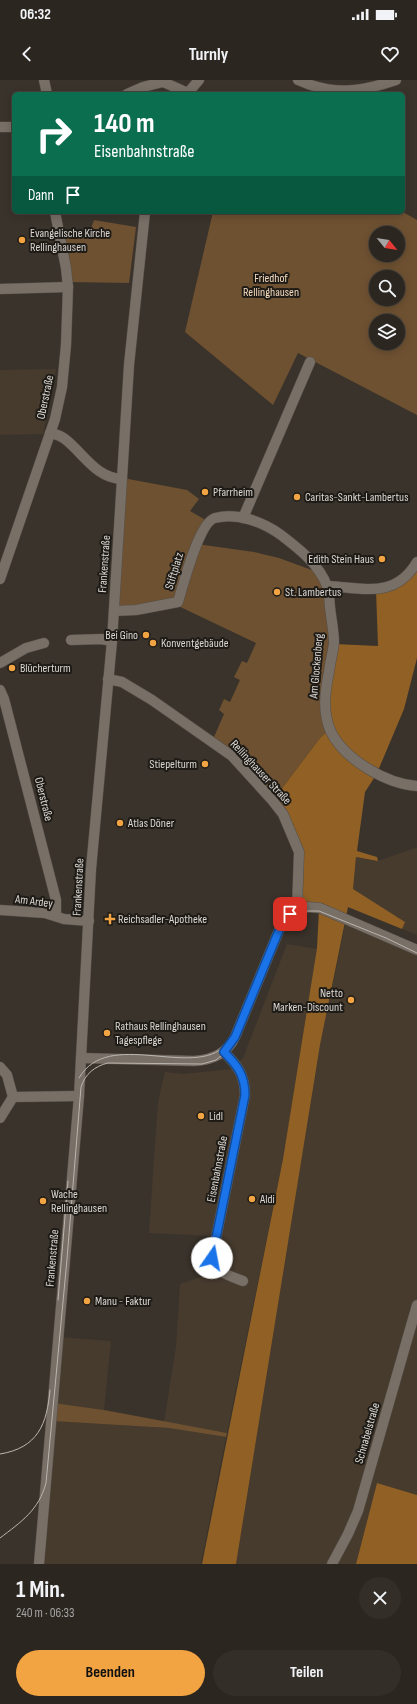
<!DOCTYPE html>
<html lang="de">
<head>
<meta charset="utf-8">
<style>
  body { margin:0; font-family:"Sofia Sans Condensed",sans-serif; background:#342e29; color:#f1f3f6; height:100vh; display:flex; flex-direction:column; font-size:15px; white-space:nowrap }
  * { box-sizing:border-box; margin:0 }
  p { font-size:13px; color:#a6a5a5 }
  .icon { flex:none; width:22px; height:22px; fill:none; stroke:currentColor; stroke-width:2; stroke-linecap:round; stroke-linejoin:round }
  .map { position:relative; height:1484px; overflow:hidden }
  .details { display:flex; flex-direction:column; background:#2c2620; flex:1 }
  .details>* { flex:none }
  .hud { position:absolute; left:12px; top:12px; width:393px; height:122px; border-radius:6px; box-shadow:0 2px 10px #0003,0 0 0 1px #48433e; background:#0b6e4f; color:#fff; overflow:hidden }
  .needle { width:26px; rotate:120deg }
  .buttons { position:absolute; left:369px; top:146px; display:grid; gap:8px }
  .buttons a { display:grid; place-items:center; width:36px; height:36px; border-radius:50%; background:#2c2620; box-shadow:0 2px 10px #0003,0 0 0 1px #48433e; font-size:20px }
  .pin { position:absolute; display:grid; place-items:center; width:34px; height:34px; color:#fff; margin:-17px; border-radius:8px; box-shadow:0 2px 6px #0006 }
  .me { position:absolute; width:44px; margin:-22px; rotate:12deg; stroke-linejoin:round; filter:drop-shadow(0 0 3px #0008) }
  .turn { display:flex; align-items:center; gap:14px; height:84px; padding:0 16px; font-size:18px }
  .turn .icon { width:52px; height:52px; stroke-width:2.5 }
  .turn b { display:block; font-size:28px; line-height:34px }
  .then { display:flex; align-items:center; height:38px; padding:0 16px; background:#0003; gap:8px; font-size:15px }
  .round { display:grid; place-items:center; flex:none; width:42px; height:42px; border-radius:21px; background:#342e29 }
  .head { display:flex; align-items:center; justify-content:space-between; height:68px; padding:0 16px }
  h1 { font-size:24px; font-weight:700; line-height:30px }
  .button { display:flex; gap:8px; margin-top:auto; padding:8px 16px }
  .button a { flex:1; height:46px; border-radius:24px; background:#f3a442; color:#111; font-size:16px; font-weight:700; line-height:46px; text-align:center }
  .button a+a { background:#342e29; color:#f1f3f6 }
  .status { display:flex; justify-content:space-between; align-items:center; height:28px; padding:0 20px; background:#2c2620; direction:ltr }
  .status svg { height:11px; fill:currentColor }
  header { display:flex; justify-content:space-between; align-items:center; height:52px; padding:0 16px; background:#2c2620; font-size:18px; font-weight:700 }
  .map>svg:first-child { display:block }
  .built { fill:#473b2e }
  .green { fill:#6e5131; fill-rule:evenodd }
  .forest { fill:#906025 }
  .lines { fill:none; stroke-linecap:round; stroke-linejoin:round }
  .minor-casing { stroke:#554f48; stroke-width:11 }
  .secondary-casing { stroke:#554f48; stroke-width:11 }
  .minor { stroke:#786f66; stroke-width:10 }
  .secondary { stroke:#786f66; stroke-width:10 }
  .tram { stroke:#bbb6b0; stroke-width:1 }
  .route-casing { stroke:#114b97; stroke-width:10 }
  .route { stroke:#1a73e8; stroke-width:7 }
  .poi-dot { fill:#f3a442; stroke:#1e1b17; stroke-width:1.5 }
  .labels { text-anchor:middle; stroke-width:4; stroke-linejoin:round; paint-order:stroke }
  .poi-label { font-size:12px; fill:#dcd7d2; stroke:#1e1b17; text-anchor:start }
  .park-label { font-size:12px; fill:#f9ddbf; stroke:#1e1b17 }
  .street-label { font-size:12px; fill:#dcd7d2; stroke:#1e1b17 }
</style>
</head>
<body>
<div class="status"><b>06:32</b><svg viewBox="0 0 49 12"><path d="M0 12V9h3v3zM5 12V6h3v6zM10 12V3h3v9zM15 12V0h3v12zM26 1h20v11H26zM47 4h2v5h-2z"/></svg></div>
<header><svg class="icon" aria-label="back" viewBox="0 0 24 24"><path d="M15 5l-7 7 7 7"/></svg>Turnly<svg class="icon" aria-label="heart" viewBox="0 0 24 24"><path d="M12 20l-8-8c-3-5 5-10 8-4 3-6 11-1 8 4z"/></svg></header>
<div class="map">
<svg width="417" height="1484" viewBox="0 0 417 1484">
  <rect width="100%" height="100%" fill="#3a332b"/>
  <g class="built">
    <path d="M56,289L43,354L0,355V290Z"/>
    <path d="M417,767V855L402,849L404,842L353,809L356,777L378,781Z"/>
    <path d="M346,841L417,872V1415L377,1403L356,1484H236L320,965Z"/>
    <path d="M287,864L317,869L283,1079L227,1353L164,1342L176,1267L180,1204L215,1192L209,1180L211,1156L149,1153L158,1022L165,992L183,994L231,989L243,978Z"/>
    <path d="M58,1257L111,1261L104,1330L54,1323Z"/>
    <path d="M52,1341L169,1348L226,1357L201,1484H40Z"/>
  </g>
  <g class="green">
    <path d="M213,132H403L417,140V335L298,273L273,325L185,252ZM376,153H398V175H376ZM376,197H398V219H376ZM376,241H398V263H376Z"/>
    <path d="M94,140L136,147L129,203L68,202L60,151L89,154Z"/>
    <path d="M123,398L187,410L199,419L190,431L209,442L197,464L254,472L279,478L320,493L327,507L333,562L329,650L320,658L274,719L235,675L214,657L224,634L219,630L224,619L230,622L240,600L234,597L242,581L247,583L256,563L172,523L114,531Z"/>
    <path d="M54,1323L104,1330L227,1353L226,1357L169,1348L52,1341Z"/>
  </g>
  <g class="forest">
    <path d="M417,482V578L404,629L377,693L339,662L328,639L334,564L378,566L376,510H384Z"/>
    <path d="M329,650L376,695L365,712L357,771L377,777L378,781L356,777L353,809L405,842L402,849L348,827L320,965L236,1484H202L283,1079L317,868L319,829L299,830L301,792L274,719L320,658Z"/>
    <path d="M377,1403L417,1415V1484H356Z"/>
  </g>
  <g class="lines">
    <defs>
      <g id="minor">
        <path d="M44,0L47,14"/>
        <path d="M298,0C333,16 361,12 396,0"/>
        <path d="M127,14L143,7L163,2L188,13"/>
        <path d="M0,47H14"/>
        <path d="M0,209L68,207"/>
        <path d="M50,353C55,354 61,356 65,359C84,374 96,398 122,399"/>
        <path d="M243,438L310,282"/>
        <path d="M0,499L55,339L62,307L66,265L68,207L66,188L55,132"/>
        <path d="M328,506C364,508 395,519 417,482"/>
        <path d="M114,531L136,530L178,522C183,506 199,442 215,438C237,432 263,442 281,455C298,468 319,484 327,506C330,512 329,520 330,527C331,538 334,551 334,563C333,572 330,583 329,592C325,612 322,632 331,652C345,680 387,704 417,706"/>
        <path d="M71,560L101,559L112,561"/>
        <path d="M0,583L26,568L44,563"/>
        <path d="M0,610L4,619L56,820V836"/>
        <path d="M0,830L45,833L64,839L89,841"/>
        <path d="M224,972C237,985 245,995 245,1015L212,1178C220,1194 227,1195 243,1201"/>
        <path d="M81,978L194,981C212,980 227,974 235,957L280,848L284,840L297,829"/>
        <path d="M0,987L7,995L13,1017"/>
        <path d="M13,1017L79,1016"/>
        <path d="M0,1038L13,1017"/>
        <path d="M332,1484L348,1454L358,1431L417,1225"/>
      </g>
      <g id="secondary">
        <path d="M187,14L199,0"/>
        <path d="M108,599L122,602L152,620L232,676L272,720L283,734L299,772L297,829L308,827L320,828L417,870"/>
        <path d="M39,1484L79,1016L91,789L112,561L129,285L145,132"/>
      </g>
    </defs>
    <use href="#minor" class="minor-casing"/>
    <use href="#secondary" class="secondary-casing"/>
    <use href="#minor" class="minor"/>
    <use href="#secondary" class="secondary"/>
    <g class="tram">
      <path d="M79,998C108,947 193,1000 226,965"/>
      <path d="M58,1220L68,1101"/>
      <path d="M0,1374C38,1368 47,1344 50,1310"/>
      <path d="M0,1458C21,1442 39,1430 46,1403L67,1179L81,1007C85,994 95,986 108,983L202,984L216,980L233,966L243,946L282,848L286,842L296,833L302,831H319L386,858L417,873"/>
    </g>
  </g>
  <g class="lines">
    <defs>
      <path id="route" d="M212,1178L245,1015C245,995 237,985 224,972L235,957L280,848L290,834"/>
    </defs>
    <use href="#route" class="route-casing"/>
    <use href="#route" class="route"/>
  </g>
  <g class="poi-dot">
    <circle cx="22" cy="160" r="4"/>
    <circle cx="205" cy="412" r="4"/>
    <circle cx="297" cy="417" r="4"/>
    <circle cx="382" cy="479" r="4"/>
    <circle cx="277" cy="512" r="4"/>
    <circle cx="146" cy="555" r="4"/>
    <circle cx="153" cy="563" r="4"/>
    <circle cx="12" cy="588" r="4"/>
    <circle cx="205" cy="684" r="4"/>
    <circle cx="120" cy="743" r="4"/>
    <path d="M108 833h4v4h4v4h-4v4h-4v-4h-4v-4h4z"/>
    <circle cx="351" cy="920" r="4"/>
    <circle cx="107" cy="953" r="4"/>
    <circle cx="201" cy="1036" r="4"/>
    <circle cx="252" cy="1119" r="4"/>
    <circle cx="43" cy="1121" r="4"/>
    <circle cx="87" cy="1221" r="4"/>
  </g>
  <g class="labels">
    <g class="poi-label">
      <text x="30" y="157">Evangelische Kirche<tspan x="30" dy="14">Rellinghausen</tspan></text>
      <text x="213" y="416">Pfarrheim</text>
      <text x="305" y="421">Caritas-Sankt-Lambertus</text>
      <text x="374" y="483" text-anchor="end">Edith Stein Haus</text>
      <text x="285" y="516">St. Lambertus</text>
      <text x="138" y="559" text-anchor="end">Bei Gino</text>
      <text x="161" y="567">Konventgebäude</text>
      <text x="20" y="592">Blücherturm</text>
      <text x="197" y="688" text-anchor="end">Stiepelturm</text>
      <text x="128" y="747">Atlas Döner</text>
      <text x="118" y="843">Reichsadler-Apotheke</text>
      <text x="343" y="917" text-anchor="end">Netto<tspan x="343" dy="14">Marken-Discount</tspan></text>
      <text x="115" y="950">Rathaus Rellinghausen<tspan x="115" dy="14">Tagespflege</tspan></text>
      <text x="209" y="1040">Lidl</text>
      <text x="51" y="1118">Wache<tspan x="51" dy="14">Rellinghausen</tspan></text>
      <text x="260" y="1123">Aldi</text>
      <text x="95" y="1225">Manu - Faktur</text>
    </g>
    <g class="park-label">
      <text x="271" y="202">Friedhof<tspan x="271" dy="14">Rellinghausen</tspan></text>
    </g>
    <g class="street-label">
      <text transform="translate(45 317) rotate(-78)" y="4">Oberstraße</text>
      <text transform="translate(104 484) rotate(-86)" y="4">Frankenstraße</text>
      <text transform="translate(174 491) rotate(-73)" y="4">Stiftplatz</text>
      <text transform="translate(316 586) rotate(-85)" y="4">Am Glockenberg</text>
      <text transform="translate(261 692) rotate(47)" y="4">Rellinghauser Straße</text>
      <text transform="translate(44 719) rotate(76)" y="4">Oberstraße</text>
      <text transform="translate(78 807) rotate(-87)" y="4">Frankenstraße</text>
      <text transform="translate(34 821) rotate(7)" y="4">Am Ardey</text>
      <text transform="translate(217 1089) rotate(-79)" y="4">Eisenbahnstraße</text>
      <text transform="translate(52 1178) rotate(-85)" y="4">Frankenstraße</text>
      <text transform="translate(367 1353) rotate(-74)" y="4">Schnabelstraße</text>
    </g>
  </g>
</svg>
<div class="buttons">
<a><svg class="needle" viewBox="-14 -14 28 28"><path d="M0-13l5 13h-10z" fill="#e53935"/><path d="M0 13l5-13h-10z" fill="#a6a5a5"/></svg></a>
<a><svg class="icon" aria-label="search" viewBox="0 0 24 24"><circle cx="10" cy="10" r="6"/><path d="M15 15l6 6"/></svg></a>
<a><svg class="icon" aria-label="layers" viewBox="0 0 24 24"><path d="M12 4l9 5-9 5-9-5zM3 14l9 5 9-5"/></svg></a>
</div>
<div class="pin" style="left:290px;top:834px;background:#d93025"><svg class="icon" aria-label="arrive" viewBox="0 0 24 24"><path d="M6 21V4h12l-3 4 3 4H6"/></svg></div>
<svg class="me" style="left:212px;top:1178px" viewBox="-20 -20 40 40"><circle r="19" fill="#fff"/><path d="M0-13L10 11 0 6-10 11z" fill="#1a73e8"/></svg>
<div class="hud">
<div class="turn"><svg class="icon" aria-label="right" viewBox="0 0 24 24"><path d="M7 20v-9h11M14 6l5 5-5 5"/></svg><div><b>140 m</b>Eisenbahnstraße</div></div>
<div class="then">Dann<svg class="icon" aria-label="arrive" viewBox="0 0 24 24"><path d="M6 21V4h12l-3 4 3 4H6"/></svg></div>
</div>
</div>
<section class="details">
<div class="head"><div><h1>1 Min.</h1><p>240 m · 06:33</p></div><a class="round"><svg class="icon" aria-label="close" viewBox="0 0 24 24"><path d="M6 6l12 12M18 6L6 18"/></svg></a></div>
<div class="button"><a>Beenden</a><a>Teilen</a></div>
</section>
</body>
</html>
